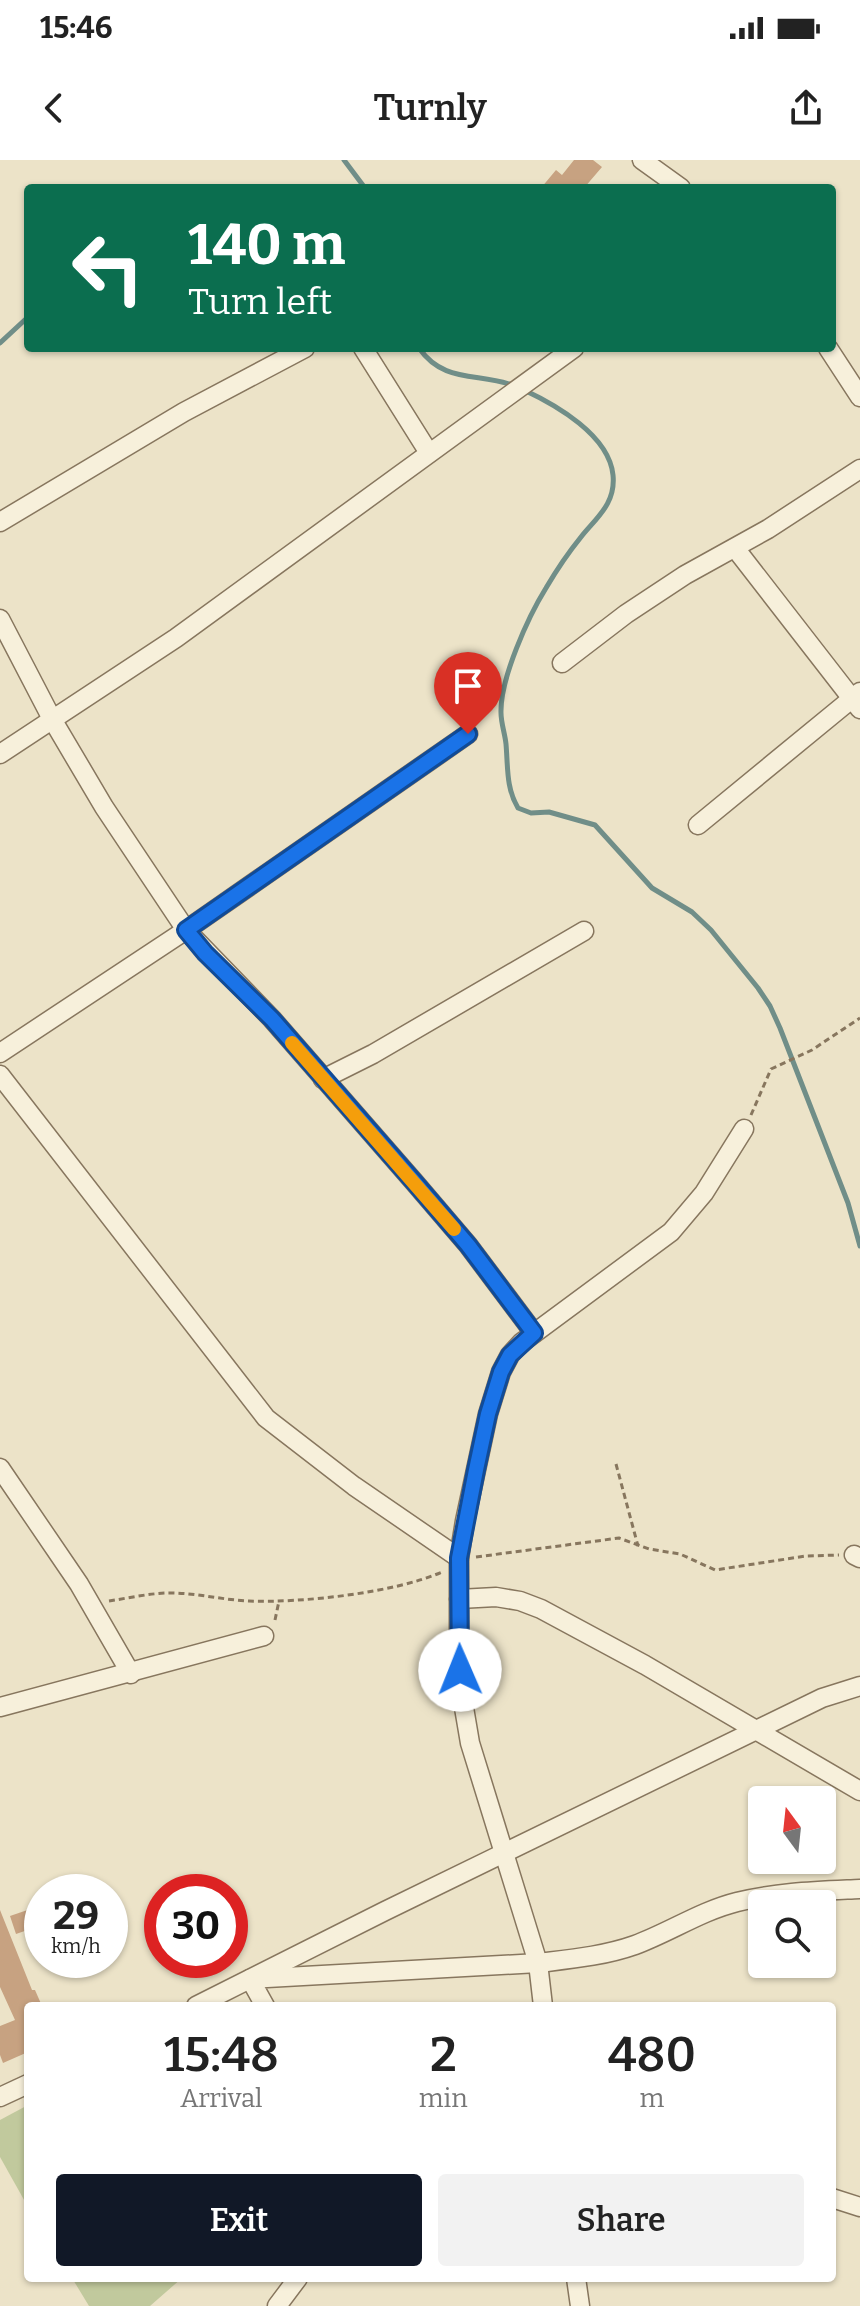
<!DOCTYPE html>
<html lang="en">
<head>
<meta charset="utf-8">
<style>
  body { margin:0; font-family:Bitter,serif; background:#f2f2f2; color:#222; height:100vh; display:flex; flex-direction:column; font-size:30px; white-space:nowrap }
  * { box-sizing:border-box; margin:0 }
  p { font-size:26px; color:#767676 }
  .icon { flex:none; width:44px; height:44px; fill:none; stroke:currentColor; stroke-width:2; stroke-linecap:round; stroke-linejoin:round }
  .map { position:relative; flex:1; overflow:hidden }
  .details { position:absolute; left:24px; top:1842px; width:812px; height:280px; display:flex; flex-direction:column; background:#fff; border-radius:8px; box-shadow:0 2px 6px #0004 }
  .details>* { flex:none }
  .top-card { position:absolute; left:24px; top:24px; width:812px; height:168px; border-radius:8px; box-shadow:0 2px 6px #0004; background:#0b6e4f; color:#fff; overflow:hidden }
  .needle { width:52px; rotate:345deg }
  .fabs { position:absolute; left:748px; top:1626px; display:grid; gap:16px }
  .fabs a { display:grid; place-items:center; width:88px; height:88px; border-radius:8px; background:#fff; box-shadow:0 2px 6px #0004; font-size:40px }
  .speed { position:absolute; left:24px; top:1714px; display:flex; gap:16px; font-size:40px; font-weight:700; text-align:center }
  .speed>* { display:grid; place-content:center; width:104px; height:104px; border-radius:50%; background:#fff; box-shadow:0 2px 6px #0004; line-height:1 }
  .speed small { font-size:20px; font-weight:400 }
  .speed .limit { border:12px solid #d22; background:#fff; color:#111 }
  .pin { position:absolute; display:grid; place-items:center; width:68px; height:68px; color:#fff; margin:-82px -34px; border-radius:50% 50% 50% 0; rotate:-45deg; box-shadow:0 0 8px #0007 }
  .pin .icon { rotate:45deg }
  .me { position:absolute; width:88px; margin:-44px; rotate:359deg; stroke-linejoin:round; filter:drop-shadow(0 0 6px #0008) }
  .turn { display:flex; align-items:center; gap:28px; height:168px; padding:0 32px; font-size:36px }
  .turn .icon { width:104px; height:104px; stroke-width:2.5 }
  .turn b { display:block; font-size:56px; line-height:68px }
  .eta { display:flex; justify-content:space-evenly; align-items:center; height:136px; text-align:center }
  .eta b { font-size:48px; font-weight:600; line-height:56px }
  .button { display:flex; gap:16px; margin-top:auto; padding:16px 32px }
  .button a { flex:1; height:92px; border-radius:8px; background:#111827; color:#fff; font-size:32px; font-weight:600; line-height:92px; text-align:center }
  .button a+a { background:#f2f2f2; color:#222 }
  .status { display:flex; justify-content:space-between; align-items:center; height:56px; padding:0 40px; background:#fff; direction:ltr }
  .status svg { height:22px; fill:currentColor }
  header { display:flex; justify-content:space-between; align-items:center; height:104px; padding:0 32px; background:#fff; font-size:36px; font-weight:600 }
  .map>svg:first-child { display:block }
  .green { fill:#c1c99d }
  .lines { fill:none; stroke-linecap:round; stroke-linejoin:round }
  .stream { stroke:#708e88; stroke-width:5 }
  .building { fill:#c7a281 }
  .street-casing { stroke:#87765e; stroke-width:21 }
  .path { stroke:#87765e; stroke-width:3; stroke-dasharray:6 4; stroke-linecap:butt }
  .street { stroke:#f7f0db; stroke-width:18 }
  .route-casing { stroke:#114b97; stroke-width:20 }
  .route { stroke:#1a73e8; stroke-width:14 }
  .slow { stroke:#f59e0b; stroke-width:14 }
</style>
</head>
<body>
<div class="status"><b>15:46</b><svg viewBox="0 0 49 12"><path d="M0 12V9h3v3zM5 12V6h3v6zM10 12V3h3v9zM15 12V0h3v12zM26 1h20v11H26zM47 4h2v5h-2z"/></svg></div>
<header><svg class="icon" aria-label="back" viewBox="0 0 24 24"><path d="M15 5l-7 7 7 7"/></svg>Turnly<svg class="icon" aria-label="share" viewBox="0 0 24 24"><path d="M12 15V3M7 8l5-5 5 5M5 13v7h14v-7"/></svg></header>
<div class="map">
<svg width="860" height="2146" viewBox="0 0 860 2146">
  <rect width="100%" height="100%" fill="#ece3c8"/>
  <g class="green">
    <path d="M28,1945V2047L0,1997V1960Z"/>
    <path d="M72,2118H182L150,2146H89Z"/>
  </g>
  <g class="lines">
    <g class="stream">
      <path d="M344,0L365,28"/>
      <path d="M0,183L28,157"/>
      <path d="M419,188C444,224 478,212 515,226"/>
      <path d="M524,230C556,245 609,275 613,315C616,344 596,358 581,377C568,393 556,411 546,428C528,457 500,519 501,553C501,563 505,574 506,584C508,607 506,628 518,648L531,653L549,652L595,665L652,728L692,752L711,770L758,828L770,846L780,868L848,1043L860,1086"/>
    </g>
  </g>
  <g class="building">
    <path d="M574,0H593L602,7L584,28H541L556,10L562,15Z"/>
    <path d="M42,1745V1765L16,1774L10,1756Z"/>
    <path d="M0,1750L32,1830H35L42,1846H28V1892L3,1903L0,1895V1866L15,1860L0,1827Z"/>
  </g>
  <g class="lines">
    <defs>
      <g id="street">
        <path d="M642,0L681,28"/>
        <path d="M363,188L429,293"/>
        <path d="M828,188L860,237"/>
        <path d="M0,362L184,252L305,188"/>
        <path d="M735,388L860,549"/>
        <path d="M0,459L52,559L104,647L186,770L272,859L415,1023L468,1085L534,1173"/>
        <path d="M562,503L626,454L685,415L768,369L860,309"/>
        <path d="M0,594L176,478L574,188"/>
        <path d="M698,665L860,532"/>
        <path d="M0,893L186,770L468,574"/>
        <path d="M0,915L266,1258L354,1326L459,1398"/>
        <path d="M323,919L373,894L584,771"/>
        <path d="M0,1308L79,1424L131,1514"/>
        <path d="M854,1395L860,1398"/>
        <path d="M459,1439L496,1437L520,1441L541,1449L645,1505L860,1631"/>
        <path d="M0,1547L264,1476"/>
        <path d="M196,1846L385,1751L822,1538L860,1526"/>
        <path d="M265,1846L250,1819L538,1803C571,1799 604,1796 635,1785C670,1772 701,1751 737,1742C777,1732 819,1731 860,1729"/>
        <path d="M543,1846L538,1803L470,1583L461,1530L459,1489V1398L465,1361L488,1254L501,1212L510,1195L521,1183L671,1072L704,1033L744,969"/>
        <path d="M0,1937L28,1924"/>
        <path d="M832,2038L860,2047"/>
        <path d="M576,2118L580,2146"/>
        <path d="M277,2146L298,2118"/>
      </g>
    </defs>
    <use href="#street" class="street-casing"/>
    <g class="path">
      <path d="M751,955L771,909L812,890L860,858"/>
      <path d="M616,1304L638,1386"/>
      <path d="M476,1397L619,1378L649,1389L680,1394L715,1410L806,1396L839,1395"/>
      <path d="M109,1441C129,1438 150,1433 170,1433C197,1433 223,1440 249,1441C302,1443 394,1433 442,1412"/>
      <path d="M275,1460L279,1441"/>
    </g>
    <use href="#street" class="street"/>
  </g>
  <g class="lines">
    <defs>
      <path id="route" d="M460,1510L459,1398L476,1310L488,1254L501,1212L510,1195L534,1173L468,1085L415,1023L272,859L205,793L186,770L468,574"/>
    </defs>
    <use href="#route" class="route-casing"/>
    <use href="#route" class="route"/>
    <path class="slow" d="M292,883L454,1069"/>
  </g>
</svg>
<div class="fabs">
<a><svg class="needle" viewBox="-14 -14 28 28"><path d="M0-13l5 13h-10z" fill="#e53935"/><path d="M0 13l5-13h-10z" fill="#767676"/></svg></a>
<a><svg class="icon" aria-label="search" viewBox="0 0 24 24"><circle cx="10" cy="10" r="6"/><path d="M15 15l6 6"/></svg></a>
</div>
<div class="speed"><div>29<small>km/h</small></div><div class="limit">30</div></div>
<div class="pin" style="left:468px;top:574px;background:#d93025"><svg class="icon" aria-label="arrive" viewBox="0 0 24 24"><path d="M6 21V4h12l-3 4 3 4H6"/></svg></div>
<svg class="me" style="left:460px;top:1510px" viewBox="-20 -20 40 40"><circle r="19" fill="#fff"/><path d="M0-13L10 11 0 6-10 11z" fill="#1a73e8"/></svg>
<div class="top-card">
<div class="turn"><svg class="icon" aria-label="left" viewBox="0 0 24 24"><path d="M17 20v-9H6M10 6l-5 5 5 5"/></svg><div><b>140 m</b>Turn left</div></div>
</div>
<section class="details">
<div class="eta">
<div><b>15:48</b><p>Arrival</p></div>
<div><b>2</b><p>min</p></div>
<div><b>480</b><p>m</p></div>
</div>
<div class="button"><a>Exit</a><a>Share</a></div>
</section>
</div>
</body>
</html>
